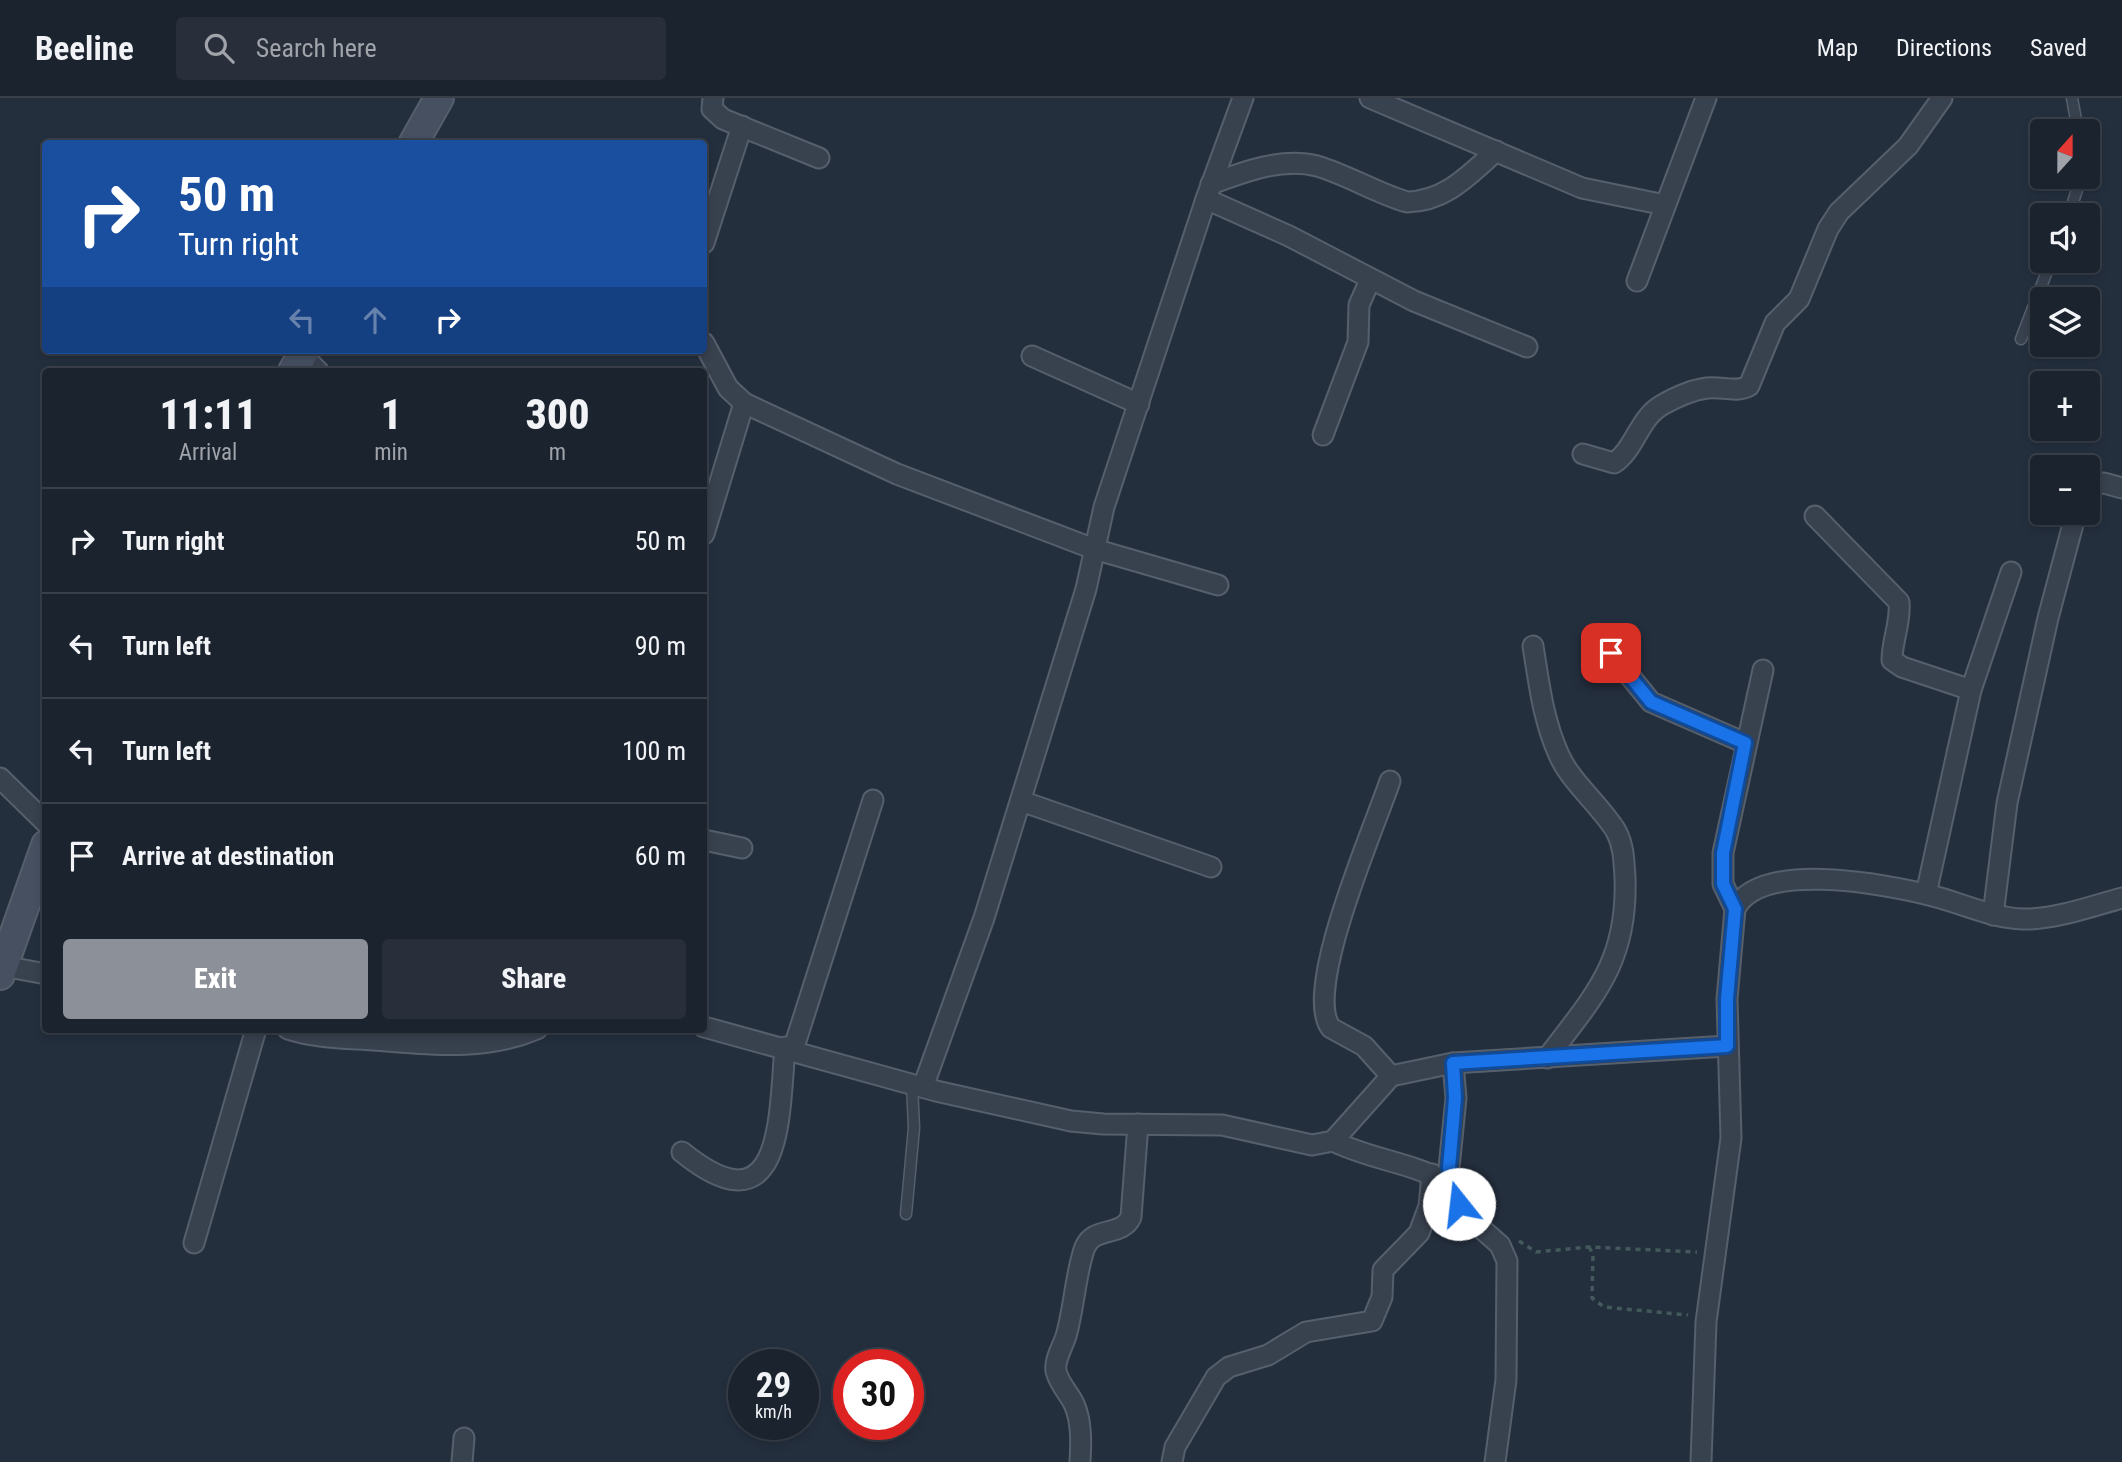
<!DOCTYPE html>
<html lang="en">
<head>
<meta charset="utf-8">
<style>
  body { margin:0; font-family:"Roboto Condensed",sans-serif; background:#282f3a; color:#f1f3f6; height:100vh; display:flex; flex-direction:column; font-size:26px; white-space:nowrap }
  * { box-sizing:border-box; margin:0 }
  p { font-size:23px; color:#a0a4aa }
  .icon { flex:none; width:38px; height:38px; fill:none; stroke:currentColor; stroke-width:2; stroke-linecap:round; stroke-linejoin:round }
  .map { position:relative; flex:1; overflow:hidden }
  .sheet { position:absolute; left:42px; top:270px; width:665px; height:665px; display:flex; flex-direction:column; background:#1b232e; border-radius:7px; box-shadow:0 4px 10px #0003,0 0 0 2px #39404a }
  .sheet>* { flex:none }
  .hud { position:absolute; left:42px; top:42px; width:665px; height:214px; border-radius:7px; box-shadow:0 4px 10px #0003,0 0 0 2px #39404a; background:#1a4fa0; color:#fff; overflow:hidden }
  .needle { width:46px; rotate:21deg }
  .controls { position:absolute; left:2030px; top:21px; display:grid; gap:14px }
  .controls a { display:grid; place-items:center; width:70px; height:70px; border-radius:7px; background:#1b232e; box-shadow:0 4px 10px #0003,0 0 0 2px #39404a; font-size:35px }
  .speed { position:absolute; left:728px; top:1251px; display:flex; gap:14px; font-size:35px; font-weight:700; text-align:center }
  .speed>* { display:grid; place-content:center; width:91px; height:91px; border-radius:50%; background:#1b232e; box-shadow:0 4px 10px #0003,0 0 0 2px #39404a; line-height:1 }
  .speed small { font-size:18px; font-weight:400 }
  .speed .limit { border:10px solid #d22; background:#fff; color:#111 }
  .pin { position:absolute; display:grid; place-items:center; width:60px; height:60px; color:#fff; margin:-30px; border-radius:14px; box-shadow:0 4px 10px #0006 }
  .me { position:absolute; width:77px; margin:-38px; rotate:344deg; stroke-linejoin:round; filter:drop-shadow(0 0 5px #0008) }
  .turn { display:flex; align-items:center; gap:24px; height:147px; padding:0 21px; font-size:32px }
  .turn .icon { width:91px; height:91px; stroke-width:2.5 }
  .turn b { display:block; font-size:49px; line-height:60px }
  .lanes { display:flex; align-items:center; height:66px; padding:0 21px; background:#0003; justify-content:center; gap:35px; direction:ltr }
  .lanes .off { opacity:.35 }
  .eta { display:flex; justify-content:space-evenly; align-items:center; height:119px; text-align:center }
  .eta b { font-size:42px; font-weight:800; line-height:49px }
  .primary-button { display:flex; gap:14px; margin-top:auto; padding:14px 21px }
  .primary-button a { flex:1; height:80px; border-radius:7px; background:#8c9099; color:#fff; font-size:28px; font-weight:800; line-height:80px; text-align:center }
  .primary-button a+a { background:#282f3a; color:#f1f3f6 }
  ul { padding:0; list-style:none }
  li { display:flex; align-items:center; gap:21px; height:105px; padding:0 21px; border-top:2px solid #39404a }
  li div { flex:1 }
  li b { display:block; font-size:26px }
  li em { font-style:normal }
  header { display:flex; align-items:center; gap:42px; box-sizing:border-box; height:98px; padding:0 35px; background:#1b232e; border-bottom:2px solid #39404a }
  header strong { font-size:33px }
  nav { display:flex; gap:38px; margin-inline-start:auto; font-size:24px }
  .search { width:490px; height:63px; background:#282f3a; display:flex; align-items:center; gap:18px; box-sizing:border-box; padding:0 24px; border-radius:7px; color:#a0a4aa; font-size:26px }
  .map>svg:first-child { display:block }
  .lines { fill:none; stroke-linecap:round; stroke-linejoin:round }
  .service-casing { stroke:#565f6c; stroke-width:13 }
  .minor-casing { stroke:#565f6c; stroke-width:23 }
  .secondary-casing { stroke:#565f6c; stroke-width:32 }
  .path { stroke:#44595c; stroke-width:3.5; stroke-dasharray:5 5; stroke-linecap:butt }
  .service { stroke:#38414e; stroke-width:10 }
  .minor { stroke:#38414e; stroke-width:19 }
  .secondary { stroke:#465061; stroke-width:28 }
  .route-casing { stroke:#114b97; stroke-width:18 }
  .route { stroke:#1a73e8; stroke-width:12 }
</style>
</head>
<body>
<header>
<strong>Beeline</strong>
<div class="search"><svg class="icon" aria-label="search" viewBox="0 0 24 24"><circle cx="10" cy="10" r="6"/><path d="M15 15l6 6"/></svg>Search here</div>
<nav><a>Map</a><a>Directions</a><a>Saved</a></nav>
</header>
<div class="map">
<svg width="2122" height="1364" viewBox="0 0 2122 1364">
  <rect width="100%" height="100%" fill="#242f3e"/>
  <g class="lines">
    <defs>
      <g id="service">
        <path d="M2072,0L2078,33"/>
        <path d="M2069,117L2081,79"/>
        <path d="M2021,241L2051,163"/>
        <path d="M906,1116L914,1030L912,986"/>
      </g>
      <g id="minor">
        <path d="M713,0L712,11L723,21L819,60"/>
        <path d="M1370,0L1582,90L1665,107"/>
        <path d="M1211,86C1243,74 1282,59 1317,68C1348,77 1376,95 1407,104C1446,103 1469,77 1496,53"/>
        <path d="M1206,101L1289,138L1414,203L1527,249"/>
        <path d="M704,145L742,28"/>
        <path d="M1637,183L1706,0"/>
        <path d="M704,245L728,290L744,305L897,376L1094,451L1218,487"/>
        <path d="M302,257L318,273"/>
        <path d="M1032,258L1139,306"/>
        <path d="M1323,337L1358,244L1359,207L1370,182"/>
        <path d="M1583,356L1614,365C1635,351 1639,320 1662,307C1676,299 1691,292 1707,290C1722,288 1735,295 1749,288L1775,225L1799,201L1828,131L1839,114L1908,48L1942,0"/>
        <path d="M2088,386L2104,385L2122,390"/>
        <path d="M1815,418L1899,504C1901,525 1892,542 1892,562L1902,569L1971,592"/>
        <path d="M704,436L744,305"/>
        <path d="M1533,548C1539,585 1543,622 1559,657C1570,683 1600,707 1616,733C1624,748 1624,764 1625,780C1628,864 1594,898 1547,960"/>
        <path d="M1611,555L1651,604L1745,645"/>
        <path d="M0,680L46,725"/>
        <path d="M1390,683C1375,728 1302,893 1331,930L1364,948L1391,978"/>
        <path d="M1021,703L1211,769"/>
        <path d="M704,742L742,750"/>
        <path d="M1926,796L1971,592L2011,474"/>
        <path d="M1735,811L1723,786V755L1763,572"/>
        <path d="M1993,817L2007,705L2048,520L2076,415"/>
        <path d="M3,868L46,876"/>
        <path d="M704,929L936,993L1071,1023L1103,1026L1222,1027L1312,1047L1333,1043L1391,978L1453,965L1727,948"/>
        <path d="M288,931C315,940 344,940 373,942C429,946 483,954 537,931"/>
        <path d="M793,952L873,702"/>
        <path d="M1453,965L1456,1000L1449,1070L1465,1116L1500,1147L1507,1163L1506,1282L1495,1364"/>
        <path d="M923,989L984,820L1086,491L1104,409L1206,101L1243,0"/>
        <path d="M1333,1043C1369,1061 1409,1064 1444,1083"/>
        <path d="M682,1054C783,1136 779,1018 785,949"/>
        <path d="M194,1145L256,931"/>
        <path d="M462,1364L464,1340"/>
        <path d="M1080,1364C1081,1346 1082,1323 1074,1306C1069,1295 1059,1286 1056,1273C1054,1262 1063,1248 1066,1238C1074,1211 1076,1172 1085,1149C1094,1128 1122,1139 1131,1119L1138,1026"/>
        <path d="M1172,1364L1175,1349L1216,1279L1229,1269L1268,1257L1306,1234L1372,1223L1382,1199L1383,1172L1419,1135L1429,1108L1432,1076"/>
        <path d="M1701,1364L1706,1224L1731,1040L1727,901L1735,811C1760,762 1881,786 1925,796C1958,803 1989,820 2023,821C2054,822 2092,808 2122,800"/>
      </g>
      <g id="secondary">
        <path d="M413,46L439,0"/>
        <path d="M293,273L305,252"/>
        <path d="M0,877L46,747"/>
      </g>
    </defs>
    <use href="#service" class="service-casing"/>
    <use href="#minor" class="minor-casing"/>
    <use href="#secondary" class="secondary-casing"/>
    <g class="path">
      <path d="M1519,1143L1536,1154L1589,1149L1697,1154"/>
      <path d="M1589,1149L1593,1156L1592,1200L1604,1209L1688,1217"/>
    </g>
    <use href="#service" class="service"/>
    <use href="#minor" class="minor"/>
    <use href="#secondary" class="secondary"/>
  </g>
  <g class="lines">
    <defs>
      <path id="route" d="M1459,1106L1449,1070L1455,1000L1453,965L1727,948V901L1735,811L1723,786V755L1745,645L1651,604L1611,555"/>
    </defs>
    <use href="#route" class="route-casing"/>
    <use href="#route" class="route"/>
  </g>
</svg>
<div class="controls">
<a><svg class="needle" viewBox="-14 -14 28 28"><path d="M0-13l5 13h-10z" fill="#e53935"/><path d="M0 13l5-13h-10z" fill="#a0a4aa"/></svg></a>
<a><svg class="icon" aria-label="sound" viewBox="0 0 24 24"><path d="M4 9h4l5-4v14l-5-4H4zM17 9q2 3 0 6"/></svg></a>
<a><svg class="icon" aria-label="layers" viewBox="0 0 24 24"><path d="M12 4l9 5-9 5-9-5zM3 14l9 5 9-5"/></svg></a>
<a>+</a>
<a>−</a>
</div>
<div class="speed"><div>29<small>km/h</small></div><div class="limit">30</div></div>
<div class="pin" style="left:1611px;top:555px;background:#d93025"><svg class="icon" aria-label="arrive" viewBox="0 0 24 24"><path d="M6 21V4h12l-3 4 3 4H6"/></svg></div>
<svg class="me" style="left:1459px;top:1106px" viewBox="-20 -20 40 40"><circle r="19" fill="#fff"/><path d="M0-13L10 11 0 6-10 11z" fill="#1a73e8"/></svg>
<div class="hud">
<div class="turn"><svg class="icon" aria-label="right" viewBox="0 0 24 24"><path d="M7 20v-9h11M14 6l5 5-5 5"/></svg><div><b>50 m</b>Turn right</div></div>
<div class="lanes"><svg class="icon off" aria-label="left" viewBox="0 0 24 24"><path d="M17 20v-9H6M10 6l-5 5 5 5"/></svg><svg class="icon off" aria-label="ahead" viewBox="0 0 24 24"><path d="M12 20V5M6 11l6-6 6 6"/></svg><svg class="icon" aria-label="right" viewBox="0 0 24 24"><path d="M7 20v-9h11M14 6l5 5-5 5"/></svg></div>
</div>
<section class="sheet">
<div class="eta">
<div><b>11:11</b><p>Arrival</p></div>
<div><b>1</b><p>min</p></div>
<div><b>300</b><p>m</p></div>
</div>
<ul>
<li><svg class="icon" aria-label="right" viewBox="0 0 24 24"><path d="M7 20v-9h11M14 6l5 5-5 5"/></svg><div><b>Turn right</b></div><em>50 m</em></li>
<li><svg class="icon" aria-label="left" viewBox="0 0 24 24"><path d="M17 20v-9H6M10 6l-5 5 5 5"/></svg><div><b>Turn left</b></div><em>90 m</em></li>
<li><svg class="icon" aria-label="left" viewBox="0 0 24 24"><path d="M17 20v-9H6M10 6l-5 5 5 5"/></svg><div><b>Turn left</b></div><em>100 m</em></li>
<li><svg class="icon" aria-label="arrive" viewBox="0 0 24 24"><path d="M6 21V4h12l-3 4 3 4H6"/></svg><div><b>Arrive at destination</b></div><em>60 m</em></li>
</ul>
<div class="primary-button"><a>Exit</a><a>Share</a></div>
</section>
</div>
</body>
</html>
